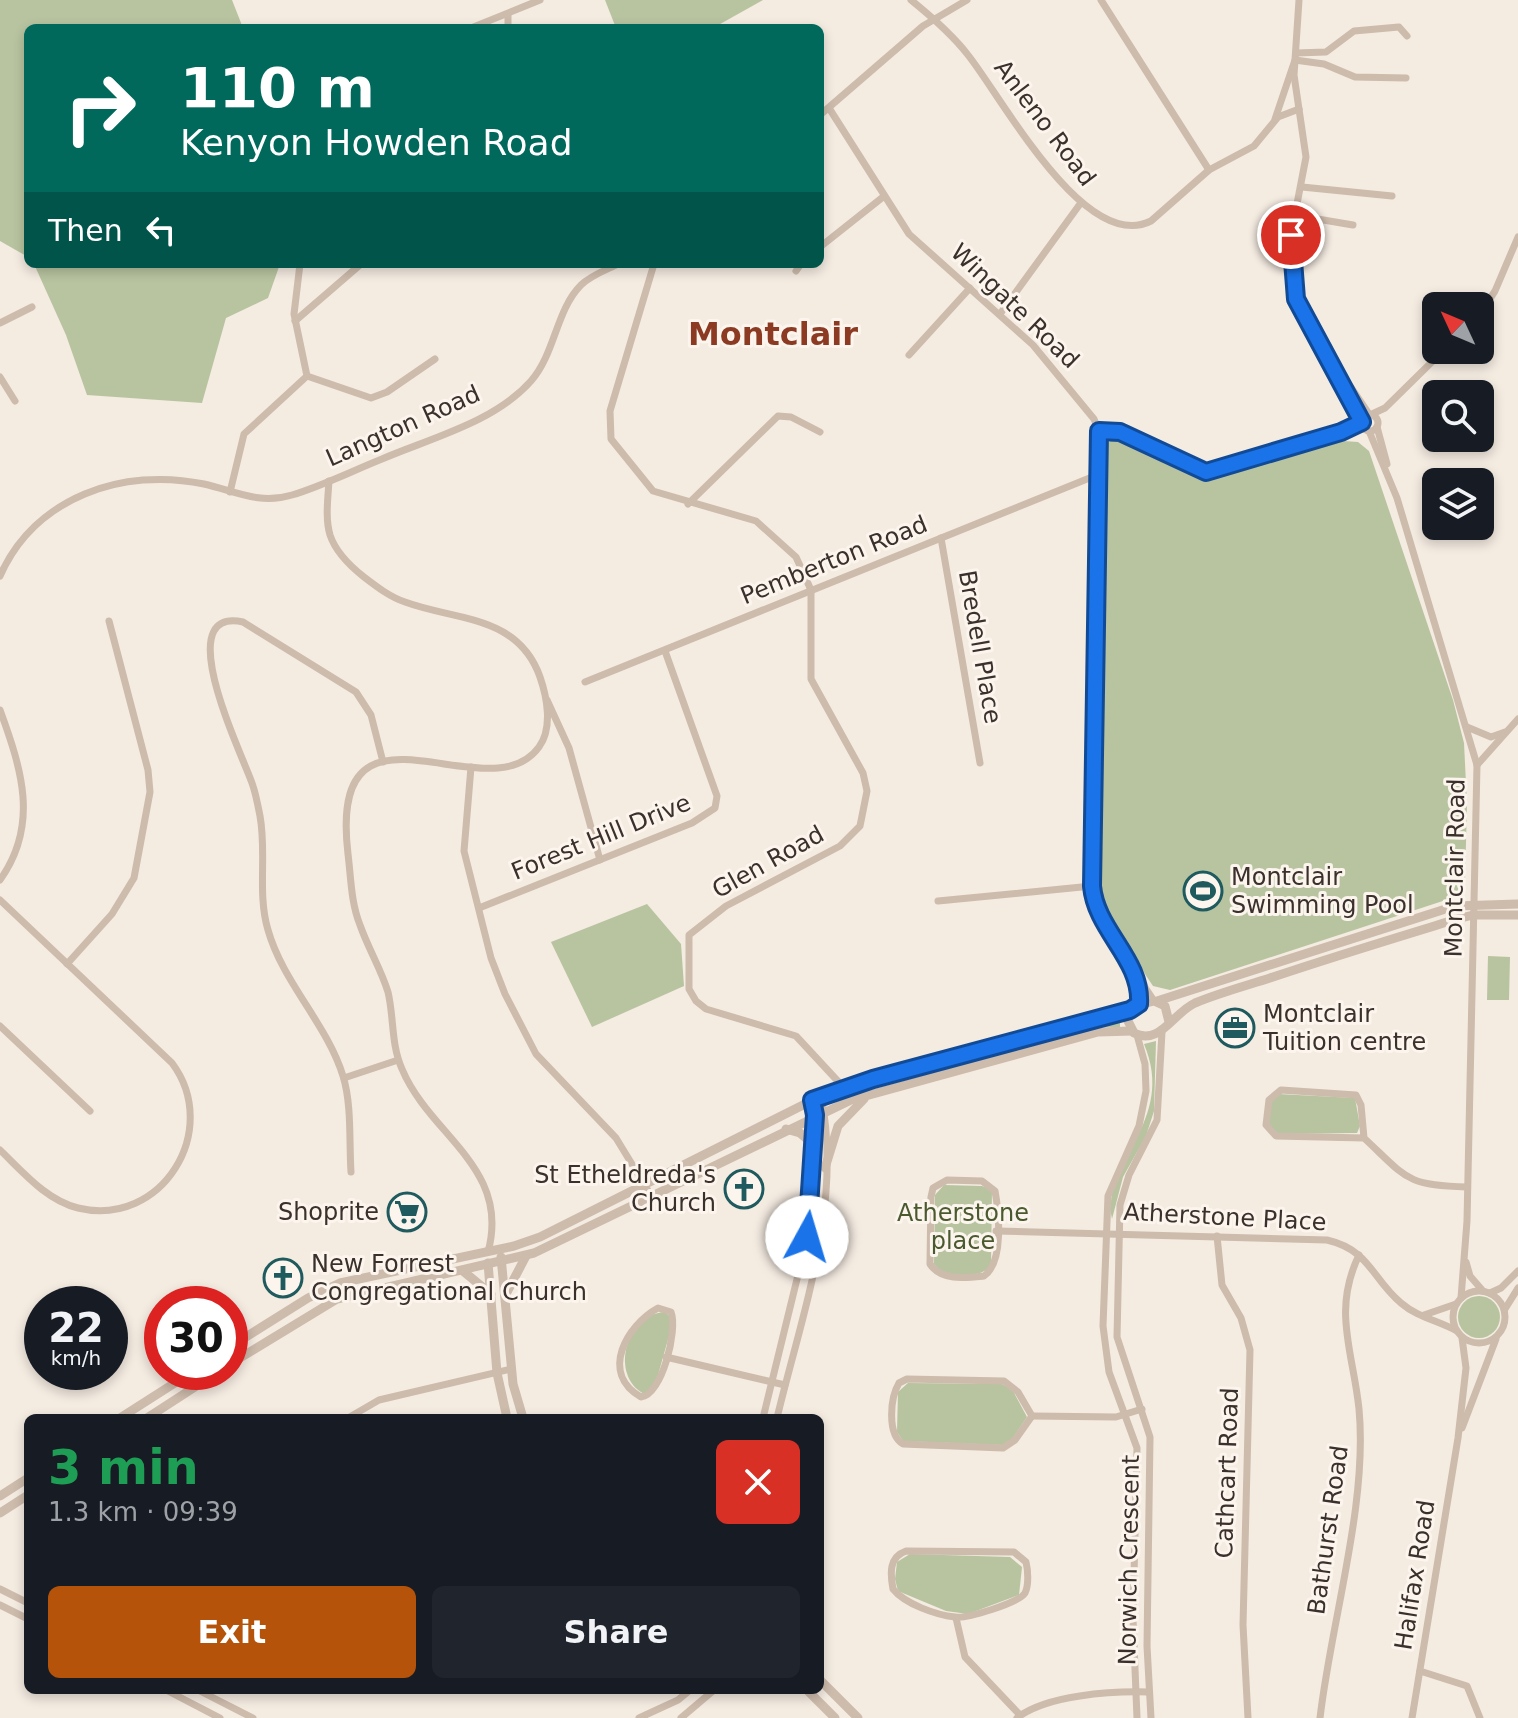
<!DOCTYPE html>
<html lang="en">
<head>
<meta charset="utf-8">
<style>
  body { margin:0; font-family:"DejaVu Sans",sans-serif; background:#20242c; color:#f1f3f6; height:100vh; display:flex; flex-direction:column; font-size:30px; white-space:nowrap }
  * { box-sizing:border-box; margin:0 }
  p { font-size:26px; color:#9ea1a6 }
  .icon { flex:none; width:44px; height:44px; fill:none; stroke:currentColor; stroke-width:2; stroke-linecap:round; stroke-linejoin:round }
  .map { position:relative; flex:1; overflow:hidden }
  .details { position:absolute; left:24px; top:1414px; width:800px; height:280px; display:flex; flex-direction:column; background:#171b24; border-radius:12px; box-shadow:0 4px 12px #0003 }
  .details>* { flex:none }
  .guide { position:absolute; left:24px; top:24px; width:800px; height:244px; border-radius:12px; box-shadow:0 4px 12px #0003; background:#00695c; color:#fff; overflow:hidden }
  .needle { width:52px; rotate:314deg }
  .tools { position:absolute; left:1422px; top:292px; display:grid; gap:16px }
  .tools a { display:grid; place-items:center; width:72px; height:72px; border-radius:12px; background:#171b24; box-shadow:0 4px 12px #0003; font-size:40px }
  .speed { position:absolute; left:24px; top:1286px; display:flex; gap:16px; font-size:40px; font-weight:700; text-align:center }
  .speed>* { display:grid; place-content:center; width:104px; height:104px; border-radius:50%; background:#171b24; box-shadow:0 4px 12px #0003; line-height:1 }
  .speed small { font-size:20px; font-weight:400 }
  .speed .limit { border:12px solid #d22; background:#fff; color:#111 }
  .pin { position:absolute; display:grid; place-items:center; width:68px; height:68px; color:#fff; margin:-34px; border:4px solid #fff; border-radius:50%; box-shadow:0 2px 8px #0007 }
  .me { position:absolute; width:88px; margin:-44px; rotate:6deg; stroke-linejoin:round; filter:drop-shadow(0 0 6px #0008) }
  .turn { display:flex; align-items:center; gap:28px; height:168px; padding:0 24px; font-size:36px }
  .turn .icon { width:104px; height:104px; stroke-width:2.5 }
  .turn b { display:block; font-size:56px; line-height:68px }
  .then { display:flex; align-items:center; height:76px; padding:0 24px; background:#0003; gap:16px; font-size:30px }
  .round { display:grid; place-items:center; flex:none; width:84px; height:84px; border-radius:12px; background:#20242c }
  .headline { display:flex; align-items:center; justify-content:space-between; height:136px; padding:0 24px }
  h1 { font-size:48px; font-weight:800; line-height:60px; color:#1e9e55 }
  .action { display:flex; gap:16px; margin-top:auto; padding:16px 24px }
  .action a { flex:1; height:92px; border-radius:12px; background:#b45309; color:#fff; font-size:32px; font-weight:800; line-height:92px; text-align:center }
  .action a+a { background:#20242c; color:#f1f3f6 }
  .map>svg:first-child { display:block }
  .green { fill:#b8c4a0 }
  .water { fill:#7fb0b2 }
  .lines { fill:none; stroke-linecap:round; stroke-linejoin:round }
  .minor { stroke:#cdbbac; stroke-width:7 }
  .tertiary { stroke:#cdbbac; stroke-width:9 }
  .route-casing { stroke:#114b97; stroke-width:20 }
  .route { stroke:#1a73e8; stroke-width:14 }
  .labels { text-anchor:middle; stroke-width:6; stroke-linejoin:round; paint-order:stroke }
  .street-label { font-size:24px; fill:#3b302b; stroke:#fbf5ee }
  .poi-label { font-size:24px; fill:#3b302b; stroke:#fbf5ee; text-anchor:start }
  .park-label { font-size:24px; fill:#4a5a2e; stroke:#fbf5ee }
  .district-label { font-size:32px; font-weight:bold; fill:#8c3b22; stroke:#fbf5ee }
</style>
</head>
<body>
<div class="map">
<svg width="1518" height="1718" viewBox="0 0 1518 1718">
  <rect width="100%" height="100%" fill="#f4ebe1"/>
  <g class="green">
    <path d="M0,0H232L243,28H28V257L0,241Z"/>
    <path d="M605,0H763L713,28H616Z"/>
    <path d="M34,264H280L268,298L226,318L202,403L87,395L66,335Z"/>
    <path d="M1116,438L1203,479L1343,441L1358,442L1369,451L1453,700L1464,743L1467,804L1465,881L1452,898L1170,990L1153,986L1105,914L1096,851L1104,455L1107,443Z"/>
    <path d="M647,904L681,944L684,986L592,1027L551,942Z"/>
    <path d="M1488,956L1510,957L1509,1000H1487Z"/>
    <path d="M1120,1018V1027H1097L859,1091V1088Z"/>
    <path d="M1156,1041L1154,1111L1146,1136L1123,1177L1112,1219C1101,1161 1177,1122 1144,1044Z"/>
    <path d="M1278,1094L1355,1098L1360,1126L1357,1133L1278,1134L1269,1125L1272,1098Z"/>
    <path d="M944,1185L982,1186L992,1190L991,1265C981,1279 960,1274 944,1274L934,1264L935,1195Z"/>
    <circle cx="1479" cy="1317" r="21"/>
    <path d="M664,1312L670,1316L671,1329L654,1389L644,1394C609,1375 626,1315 664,1312Z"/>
    <path d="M908,1383L1002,1384L1012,1389L1027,1417L1012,1439L1003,1445L903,1441L897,1432L898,1392Z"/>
    <path d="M910,1554L1010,1557L1022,1567L1019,1595L968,1614L946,1611L898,1591L895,1579L897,1562Z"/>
  </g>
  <path class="water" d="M1207,871L1224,893L1198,911L1182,889Z"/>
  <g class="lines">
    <g class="minor">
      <path d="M911,0C932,17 952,34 968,55C1003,99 1085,254 1151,221L1209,170L1254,146L1278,117L1299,109"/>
      <path d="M1101,0L1209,170"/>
      <path d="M1299,0L1294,75L1306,157L1291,235L1293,281L1302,314L1363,418"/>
      <path d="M471,28L540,0"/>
      <path d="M508,28V14"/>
      <path d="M1296,53L1326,52L1354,31L1399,27L1407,36"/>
      <path d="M829,108L909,234L1033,345L1094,419L1099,431L1092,886L1097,915L1154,1001"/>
      <path d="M820,115L923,26L967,0"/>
      <path d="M1275,119L1295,60L1324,64L1355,77L1406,78"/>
      <path d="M1302,187L1392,196"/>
      <path d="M1294,215L1353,225"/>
      <path d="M820,247L883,197"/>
      <path d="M654,264L610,411L611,439L653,491L756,521L796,557L811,590V679L863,773L867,791L860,826L840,846L726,906L689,935V989L696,1001L706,1009L796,1036L847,1091"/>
      <path d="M796,271L801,264"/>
      <path d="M1000,314L1080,204"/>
      <path d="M1480,314L1495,291L1518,237"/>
      <path d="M295,321L361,264"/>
      <path d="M0,323L32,307"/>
      <path d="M909,355L970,288"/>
      <path d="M1329,355L1369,414"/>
      <path d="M307,376L371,398L387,392L435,359"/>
      <path d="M0,377L15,401"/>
      <path d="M1372,414L1385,408L1444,350"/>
      <circle cx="1370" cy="423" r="8"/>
      <path d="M1377,427L1387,464"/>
      <path d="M1099,431L1120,432L1206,472L1341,432L1362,422"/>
      <path d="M1369,431L1397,498L1477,765L1467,1221L1461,1298"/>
      <path d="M329,481C328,498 325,518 330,535C336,553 350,566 364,577C377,587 390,597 405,602C457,621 518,615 540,677C547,697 553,728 539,747C489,817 327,677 348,854C351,878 351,903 360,925C368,948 381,969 388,992C394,1017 391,1045 402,1069C430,1136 511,1167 488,1252"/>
      <path d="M230,492L244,434L307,376L294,314L300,264"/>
      <path d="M688,504L778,416L791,417L820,432"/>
      <path d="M941,538L980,763"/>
      <path d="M0,576C35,497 123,467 204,484C235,491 259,505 292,495C322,486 352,471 382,459C431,438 495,422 531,381C555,354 556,310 581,285C591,275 606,270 618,264"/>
      <path d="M585,682L1097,475"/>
      <path d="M547,700L569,748L600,860"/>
      <path d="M0,710C21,768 40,824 0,880"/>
      <path d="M1467,727L1491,737L1505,732"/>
      <path d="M1477,765L1518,719"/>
      <path d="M471,767L464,851L491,958L505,994L536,1054L616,1138L652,1197"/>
      <path d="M0,900L172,1063C222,1130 162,1228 78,1208C46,1200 23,1172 0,1150"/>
      <path d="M938,901L1092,886"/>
      <path d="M479,908L692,823L715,808L717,796L665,651"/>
      <path d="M67,964L112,914L134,878L150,792L148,770L109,621"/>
      <path d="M1139,982V1004"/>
      <path d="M0,1026L90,1111"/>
      <path d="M1137,1035L1145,1064L1146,1091L1139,1126L1108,1196L1103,1326L1109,1372L1137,1448L1133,1619L1137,1718"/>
      <path d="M344,1078L398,1060"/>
      <path d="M1364,1138L1276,1136L1266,1125L1269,1100L1281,1090L1356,1095L1361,1105L1364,1138C1408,1179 1405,1185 1467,1187"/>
      <path d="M351,1172C349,1142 352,1105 343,1076C327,1024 283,983 268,930C257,893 267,854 260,816C258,806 256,795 253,786C246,762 167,606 243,622L356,692L371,715L383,762"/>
      <path d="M947,1180L982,1181L995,1191C999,1213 1004,1262 984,1276C965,1278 941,1281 930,1264L931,1197L933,1188Z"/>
      <path d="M996,1231L1327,1240C1370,1250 1372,1279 1401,1303C1417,1317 1439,1321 1457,1331"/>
      <path d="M1217,1236L1222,1285L1241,1318L1250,1350L1243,1625L1248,1718"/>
      <path d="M1466,1262L1470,1276L1483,1291"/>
      <circle cx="1479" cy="1317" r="26"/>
      <path d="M1490,1293L1501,1288L1518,1271"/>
      <path d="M658,1308L671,1312C678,1330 662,1395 641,1397C599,1373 627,1325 658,1308Z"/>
      <path d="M1505,1309L1518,1288"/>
      <path d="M1424,1315L1456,1304"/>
      <path d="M666,1357L785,1385"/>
      <path d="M907,1379L1004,1381L1018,1392L1032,1416L1015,1440L1003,1448L903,1444C887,1435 890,1398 899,1383Z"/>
      <path d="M1032,1416L1116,1417L1142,1409"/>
      <path d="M348,1418L379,1400L511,1369"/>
      <path d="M763,1418L810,1226L812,1100"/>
      <path d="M777,1418C802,1314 843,1204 821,1096"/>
      <path d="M1462,1428L1496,1339"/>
      <path d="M906,1551L1014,1552L1026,1562C1028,1570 1029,1585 1025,1593C1019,1603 966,1619 955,1617C936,1615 905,1604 893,1589C890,1573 889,1557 906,1551Z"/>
      <path d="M0,1589L28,1603"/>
      <path d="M0,1605L28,1619"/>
      <path d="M956,1618L965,1657L1020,1715"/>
      <path d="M1420,1671L1467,1686L1480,1718"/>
      <path d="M166,1690L220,1718"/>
      <path d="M198,1690L253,1718"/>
      <path d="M639,1718L678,1700L690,1690"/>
      <path d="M681,1718L714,1690"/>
      <path d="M1017,1718C1046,1695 1112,1691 1148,1692"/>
      <path d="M1151,1718L1147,1646L1150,1437L1117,1337L1120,1205L1129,1175L1157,1120L1162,1032"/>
      <path d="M1320,1718C1331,1622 1368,1504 1359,1409C1353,1351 1332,1311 1359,1255"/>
      <path d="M1412,1718L1458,1438L1466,1368L1462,1338"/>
    </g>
    <g class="tertiary">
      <path d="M1157,1001L1455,906L1518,904"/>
      <path d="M1169,1022L1165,1006L1154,1001L1135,1006L1127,1019L1134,1033C1160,1046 1173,1013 1195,1003C1219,993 1245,986 1270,978C1332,957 1395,938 1457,919L1473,915H1518"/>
      <path d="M786,1129L800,1133L813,1144"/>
      <path d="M825,1168L838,1126L864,1099"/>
      <path d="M501,1257L513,1384L523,1418"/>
      <path d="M488,1263L497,1373L507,1418"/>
      <path d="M463,1271L491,1294"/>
      <path d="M505,1296L526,1256"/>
      <path d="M230,1347L308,1298L340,1283L514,1246L540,1237L821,1096L1130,1010"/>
      <path d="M230,1364L337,1299L534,1253L851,1100L1098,1032L1132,1031"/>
      <path d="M120,1418L192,1372"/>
      <path d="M147,1418L218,1372"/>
      <path d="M0,1496L28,1478"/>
      <path d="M0,1513L28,1495"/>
      <path d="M820,1680L858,1718"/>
      <path d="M807,1690L835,1718"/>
    </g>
  </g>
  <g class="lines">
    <defs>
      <path id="route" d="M807,1237L815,1115L812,1100L873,1079L1130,1010L1139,1004C1142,959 1096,931 1092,886L1099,431L1120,432L1206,472L1341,432L1362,422L1296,299L1291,235"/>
    </defs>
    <use href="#route" class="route-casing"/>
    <use href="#route" class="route"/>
  </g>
  <defs>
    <symbol id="stadium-ring" viewBox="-11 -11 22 22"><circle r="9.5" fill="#fbf5ee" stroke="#1f5a5e" stroke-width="1.5"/><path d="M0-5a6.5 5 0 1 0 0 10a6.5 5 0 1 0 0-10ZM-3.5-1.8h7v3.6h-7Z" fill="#1f5a5e"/></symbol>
    <symbol id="office-ring" viewBox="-11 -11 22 22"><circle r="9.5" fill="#fbf5ee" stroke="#1f5a5e" stroke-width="1.5"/><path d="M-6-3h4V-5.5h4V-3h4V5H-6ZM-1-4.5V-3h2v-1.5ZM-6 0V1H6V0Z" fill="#1f5a5e"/></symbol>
    <symbol id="church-ring" viewBox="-11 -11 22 22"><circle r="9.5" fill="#fbf5ee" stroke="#1f5a5e" stroke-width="1.5"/><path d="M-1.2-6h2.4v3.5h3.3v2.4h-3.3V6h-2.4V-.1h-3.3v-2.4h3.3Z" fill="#1f5a5e"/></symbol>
    <symbol id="supermarket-ring" viewBox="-11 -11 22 22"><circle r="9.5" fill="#fbf5ee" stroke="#1f5a5e" stroke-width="1.5"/><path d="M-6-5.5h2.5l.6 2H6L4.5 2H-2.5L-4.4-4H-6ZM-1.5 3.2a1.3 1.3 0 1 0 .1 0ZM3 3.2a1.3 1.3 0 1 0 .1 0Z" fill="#1f5a5e"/></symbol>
  </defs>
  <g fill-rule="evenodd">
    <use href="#stadium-ring" x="1181" y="869" width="44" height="44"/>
    <use href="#office-ring" x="1213" y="1006" width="44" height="44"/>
    <use href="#church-ring" x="722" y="1167" width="44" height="44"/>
    <use href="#supermarket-ring" x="385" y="1190" width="44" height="44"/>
    <use href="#church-ring" x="261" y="1256" width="44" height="44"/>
  </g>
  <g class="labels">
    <g class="street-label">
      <text transform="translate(1045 123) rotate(53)" y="8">Anleno Road</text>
      <text transform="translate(1015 306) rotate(44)" y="8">Wingate Road</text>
      <text transform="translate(403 426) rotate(-24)" y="8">Langton Road</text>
      <text transform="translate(834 560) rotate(-22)" y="8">Pemberton Road</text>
      <text transform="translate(980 647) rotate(80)" y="8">Bredell Place</text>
      <text transform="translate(601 837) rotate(-22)" y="8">Forest Hill Drive</text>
      <text transform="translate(768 862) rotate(-29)" y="8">Glen Road</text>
      <text transform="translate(1455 868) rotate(-89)" y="8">Montclair Road</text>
      <text transform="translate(1225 1217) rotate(3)" y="8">Atherstone Place</text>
      <text transform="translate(1227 1473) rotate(-88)" y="8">Cathcart Road</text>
      <text transform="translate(1328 1530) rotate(-82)" y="8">Bathurst Road</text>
      <text transform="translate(1129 1560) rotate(-89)" y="8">Norwich Crescent</text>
      <text transform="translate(1415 1575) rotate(-81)" y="8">Halifax Road</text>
    </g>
    <g class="poi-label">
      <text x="1231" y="885">Montclair<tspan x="1231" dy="28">Swimming Pool</tspan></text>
      <text x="1263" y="1022">Montclair<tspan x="1263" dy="28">Tuition centre</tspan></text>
      <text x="716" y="1183" text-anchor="end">St Etheldreda's<tspan x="716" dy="28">Church</tspan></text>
      <text x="379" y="1220" text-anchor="end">Shoprite</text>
      <text x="311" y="1272">New Forrest<tspan x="311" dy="28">Congregational Church</tspan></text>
    </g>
    <g class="park-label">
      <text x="963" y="1221">Atherstone<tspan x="963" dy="28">place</tspan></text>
    </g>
    <g class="district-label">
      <text x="773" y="345">Montclair</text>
    </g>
  </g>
</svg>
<div class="tools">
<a><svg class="needle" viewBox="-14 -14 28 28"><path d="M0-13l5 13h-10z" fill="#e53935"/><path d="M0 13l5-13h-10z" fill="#9ea1a6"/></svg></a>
<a><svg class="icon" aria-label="search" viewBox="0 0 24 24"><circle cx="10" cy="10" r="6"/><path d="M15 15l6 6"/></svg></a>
<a><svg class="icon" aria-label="layers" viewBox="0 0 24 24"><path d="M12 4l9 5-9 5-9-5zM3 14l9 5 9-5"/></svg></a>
</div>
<div class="speed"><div>22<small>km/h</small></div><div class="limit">30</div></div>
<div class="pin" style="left:1291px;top:235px;background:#d93025"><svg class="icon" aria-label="arrive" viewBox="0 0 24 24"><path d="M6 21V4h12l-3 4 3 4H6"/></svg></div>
<svg class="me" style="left:807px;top:1237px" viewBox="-20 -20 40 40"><circle r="19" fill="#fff"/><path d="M0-13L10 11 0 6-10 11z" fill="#1a73e8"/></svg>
<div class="guide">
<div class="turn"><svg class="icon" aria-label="right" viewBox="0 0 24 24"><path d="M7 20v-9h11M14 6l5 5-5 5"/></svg><div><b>110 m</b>Kenyon Howden Road</div></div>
<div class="then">Then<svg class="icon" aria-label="left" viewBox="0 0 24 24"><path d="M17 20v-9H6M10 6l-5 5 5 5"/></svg></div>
</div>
<section class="details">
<div class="headline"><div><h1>3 min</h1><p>1.3 km · 09:39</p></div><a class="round" style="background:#d93025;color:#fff"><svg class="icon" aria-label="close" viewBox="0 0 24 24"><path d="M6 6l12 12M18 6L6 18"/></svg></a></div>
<div class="action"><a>Exit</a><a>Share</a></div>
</section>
</div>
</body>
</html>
